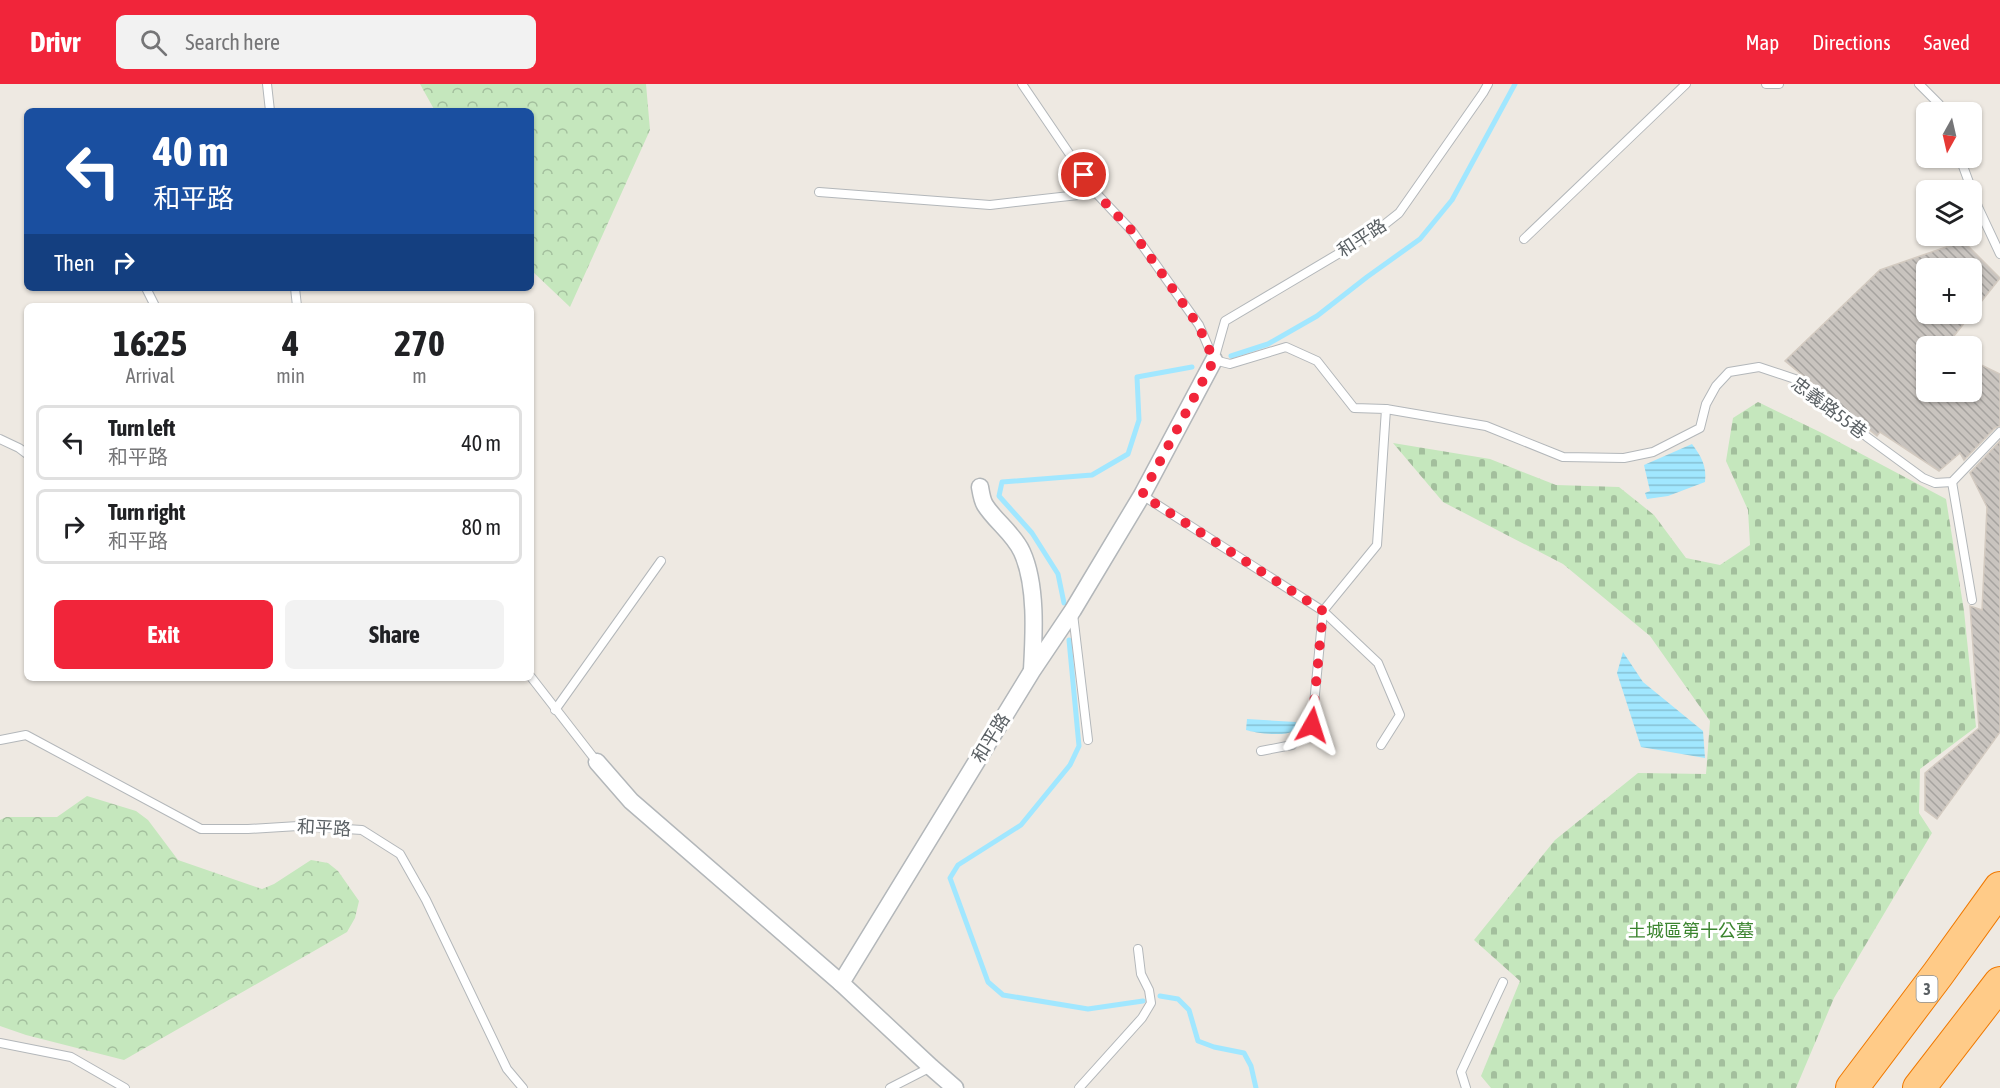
<!DOCTYPE html>
<html lang="en">
<head>
<meta charset="utf-8">
<style>
  body { margin:0; font-family:"Asap Condensed","Noto Sans TC",sans-serif; background:#f2f2f2; color:#202124; height:100vh; display:flex; flex-direction:column; font-size:22px; white-space:nowrap }
  * { box-sizing:border-box; margin:0 }
  p { font-size:20px; color:#757577 }
  .icon { flex:none; width:33px; height:33px; fill:none; stroke:currentColor; stroke-width:2; stroke-linecap:round; stroke-linejoin:round }
  .map { position:relative; flex:1; overflow:hidden }
  .sheet { position:absolute; left:24px; top:219px; width:510px; height:378px; display:flex; flex-direction:column; background:#fff; border-radius:9px; box-shadow:0 2px 4px #0004 }
  .sheet>* { flex:none }
  .hud { position:absolute; left:24px; top:24px; width:510px; height:183px; border-radius:9px; box-shadow:0 2px 4px #0004; background:#1a4fa0; color:#fff; overflow:hidden }
  .needle { width:39px; rotate:188deg }
  .buttons { position:absolute; left:1916px; top:18px; display:grid; gap:12px }
  .buttons a { display:grid; place-items:center; width:66px; height:66px; border-radius:9px; background:#fff; box-shadow:0 2px 4px #0004; font-size:30px }
  .pin { position:absolute; display:grid; place-items:center; width:51px; height:51px; color:#fff; margin:-26px; border:3px solid #fff; border-radius:50%; box-shadow:0 2px 6px #0007 }
  .me { position:absolute; width:66px; margin:-33px; rotate:6deg; stroke-linejoin:round; filter:drop-shadow(0 0 4px #0008) }
  .turn { display:flex; align-items:center; gap:21px; height:126px; padding:0 30px; font-size:27px }
  .turn .icon { width:78px; height:78px; stroke-width:2.5 }
  .turn b { display:block; font-size:42px; line-height:51px }
  .then { display:flex; align-items:center; height:57px; padding:0 30px; background:#0003; gap:12px; font-size:22px }
  .eta { display:flex; justify-content:space-evenly; align-items:center; height:102px; text-align:center }
  .eta b { font-size:36px; font-weight:700; line-height:42px }
  .primary-button { display:flex; gap:12px; margin-top:auto; padding:12px 30px }
  .primary-button a { flex:1; height:69px; border-radius:9px; background:#f1253a; color:#fff; font-size:24px; font-weight:700; line-height:69px; text-align:center }
  .primary-button a+a { background:#f2f2f2; color:#202124 }
  ul { padding:0; list-style:none }
  li { display:flex; align-items:center; gap:18px; height:75px; margin:0 12px 9px; padding:0 18px; border:3px solid #e0e0e0; border-radius:9px }
  li div { flex:1 }
  li b { display:block; font-size:22px }
  li em { font-style:normal }
  header { display:flex; align-items:center; gap:36px; box-sizing:border-box; height:84px; padding:0 30px; background:#f1253a; color:#fff }
  header strong { font-size:28px }
  nav { display:flex; gap:33px; margin-inline-start:auto; font-size:21px }
  .search { width:420px; height:54px; background:#f2f2f2; display:flex; align-items:center; gap:15px; box-sizing:border-box; padding:0 21px; border-radius:9px; color:#757577; font-size:22px }
  .map>svg:first-child { display:block }
  .forest { fill:url(#forest-crowns) }
  .cemetery { fill:url(#cemetery-stones) }
  .water { fill:url(#water-rules) }
  .lines { fill:none; stroke-linecap:round; stroke-linejoin:round }
  .stream { stroke:#a1e7ff; stroke-width:5 }
  .building { fill:url(#building-back-hatch); stroke:#d3cac0; stroke-width:1.5; fill-rule:evenodd }
  .service-casing { stroke:#b3b7ba; stroke-width:10 }
  .minor-casing { stroke:#b3b7ba; stroke-width:19 }
  .motorway-casing { stroke:#f07900; stroke-width:34 }
  .service { stroke:#fff; stroke-width:8 }
  .minor { stroke:#fff; stroke-width:16 }
  .motorway { stroke:#ffcb88; stroke-width:32 }
  .route { stroke:#f1253a; stroke-width:10; stroke-dasharray:0 18 }
  .labels { text-anchor:middle; stroke-width:6; stroke-linejoin:round; paint-order:stroke }
  .shield { fill:#fff; stroke:#8c9092; stroke-width:1.5 }
  .shield-label { font-size:16px; font-weight:bold; fill:#5a6064 }
  .street-label { font-size:18px; fill:#5a6064; stroke:#fff }
  .park-label { font-size:18px; fill:#3c8530; stroke:#fff }
</style>
</head>
<body>
<header>
<strong>Drivr</strong>
<div class="search"><svg class="icon" aria-label="search" viewBox="0 0 24 24"><circle cx="10" cy="10" r="6"/><path d="M15 15l6 6"/></svg>Search here</div>
<nav><a>Map</a><a>Directions</a><a>Saved</a></nav>
</header>
<div class="map">
<svg width="2000" height="1004" viewBox="0 0 2000 1004">
  <defs>
    <pattern id="forest-crowns" width="20" height="18" patternUnits="userSpaceOnUse" patternTransform="scale(1.5)"><rect width="20" height="18" fill="#c5e7bd"/><path d="M2 6a3 3 0 1 1 6 0M12 15a3 3 0 1 1 6 0" fill="none" stroke="#a3bf9d"/></pattern>
    <pattern id="cemetery-stones" width="16" height="16" patternUnits="userSpaceOnUse" patternTransform="scale(1.5)"><rect width="16" height="16" fill="#c5e7bd"/><path d="M2 7V4a2 2 0 0 1 4 0v3zM10 15v-3a2 2 0 0 1 4 0v3z" fill="#a3bf9d"/></pattern>
    <pattern id="water-rules" width="6" height="5" patternUnits="userSpaceOnUse" patternTransform="scale(1.5)"><rect width="6" height="5" fill="#a1e7ff"/><path d="M0 2.5h6" fill="none" stroke="#86bfd2"/></pattern>
    <pattern id="building-back-hatch" width="6" height="6" patternUnits="userSpaceOnUse" patternTransform="scale(1.5)"><rect width="6" height="6" fill="#c9c4bf"/><path d="M-1 5l2 2M0 0l6 6M5-1l2 2" fill="none" stroke="#a6a39f"/></pattern>
  </defs>
  <rect width="100%" height="100%" fill="#eee9e2"/>
  <g class="forest">
    <path d="M420,0H646L650,46L570,223L531,186V27H435Z"/>
    <path d="M87,712L136,727L148,736L178,776L262,805L274,800L311,776L328,779L338,787L359,817L355,834L347,848L124,976L26,951L0,942V736L6,733H57Z"/>
  </g>
  <path class="cemetery" d="M1758,318L1822,349L1946,415L1964,527L1976,643L1920,685L1919,729L1932,749L1834,914L1796,1004H1491L1481,992L1520,897L1474,856L1555,756L1638,689L1706,690L1710,637L1650,552L1563,480L1443,418L1393,359L1490,375L1556,401L1619,403L1654,431L1686,474L1720,481L1750,461L1748,426L1726,377L1733,334Z"/>
  <g class="water">
    <path d="M1692,360C1701,372 1707,382 1705,398L1668,412L1647,415L1645,409L1650,407L1644,381Z"/>
    <path d="M1623,568L1643,598L1703,647L1705,674L1641,663L1617,589Z"/>
    <path d="M1247,635L1296,638C1295,642 1295,645 1292,647C1286,653 1254,649 1246,646Z"/>
  </g>
  <g class="lines">
    <g class="stream">
      <path d="M1231,272L1268,260L1317,232L1367,193L1420,155L1452,116L1515,0"/>
      <path d="M1064,519L1058,490L1032,449L999,412L1002,398L1092,391L1128,370L1139,336L1137,293L1192,283"/>
      <path d="M1069,556L1079,662L1070,681L1021,741L958,781L950,794L988,898L1003,911L1088,925L1143,917"/>
      <path d="M1160,912L1178,915L1189,926L1198,957L1214,963L1244,969L1251,982L1256,1004"/>
    </g>
  </g>
  <g class="building">
    <path d="M1963,157L2000,194L1946,262H1926V308H1971V276L2000,290V342L1995,344L1964,376L1960,369L1939,387L1880,348L1877,352L1785,277L1880,186ZM1926,184H1971V230H1926Z"/>
    <path d="M2000,357V648L1937,735L1925,726V689L1979,644L1970,522L1982,526L1987,423L1970,389Z"/>
  </g>
  <g class="lines">
    <defs>
      <g id="service">
        <path d="M267,0L270,27"/>
        <path d="M1022,0L1096,109L1132,147L1199,241L1214,276"/>
        <path d="M1766,0H1779"/>
        <path d="M1919,0L1939,20L1943,28"/>
        <path d="M1960,74L1978,123L2000,170"/>
        <path d="M819,108L990,121L1096,109"/>
        <path d="M1524,155L1686,0"/>
        <path d="M146,204L155,222"/>
        <path d="M295,204L297,222"/>
        <path d="M1214,276L1230,280L1286,263L1317,277L1354,324L1386,325L1377,461L1323,527L1378,579L1400,631L1381,661"/>
        <path d="M1214,276L1225,237L1375,148L1399,129L1483,9L1488,0"/>
        <path d="M1386,325L1486,342L1563,373L1624,374L1653,368L1700,344L1706,320L1716,302L1729,288L1759,283L1798,296L1831,322L1867,353L1923,394L1935,399L1952,398L2000,348"/>
        <path d="M0,355L19,364L27,370"/>
        <path d="M1952,398L1972,516"/>
        <path d="M1142,411L1323,527L1312,641L1292,661L1261,667"/>
        <path d="M1073,530L1088,656"/>
        <path d="M531,593L597,678"/>
        <path d="M555,626L661,477"/>
        <path d="M0,656L26,651L201,745H248L298,742L362,746L400,770L426,816L507,985L523,1004"/>
        <path d="M0,959L71,973L125,1004"/>
        <path d="M890,1004L931,983"/>
        <path d="M1079,1004L1142,934L1151,919L1149,906L1141,890L1138,865"/>
        <path d="M1466,1004L1461,988L1503,898"/>
      </g>
      <g id="minor">
        <path d="M980,403C981,409 982,416 985,421C995,437 1014,450 1022,468C1037,501 1034,551 1032,586"/>
        <path d="M597,678L631,717L841,899L931,983L955,1004"/>
        <path d="M841,899L1032,587L1073,526L1142,411L1214,276"/>
      </g>
      <g id="motorway">
        <path d="M1852,1004L1938,890L2000,804"/>
        <path d="M1919,1004L2000,899"/>
      </g>
    </defs>
    <use href="#service" class="service-casing"/>
    <use href="#minor" class="minor-casing"/>
    <use href="#motorway" class="motorway-casing"/>
    <use href="#service" class="service"/>
    <use href="#minor" class="minor"/>
    <use href="#motorway" class="motorway"/>
  </g>
  <g class="lines">
    <path class="route" d="M1084,91L1096,109L1132,147L1198,241L1214,276L1142,411L1323,527L1312,641"/>
  </g>
  <g class="labels">
    <rect class="shield" x="1916.5" y="892" width="21" height="26" rx="4.5"/>
    <g class="shield-label">
      <text x="1927" y="911">3</text>
    </g>
    <g class="street-label">
      <text transform="translate(1362 154) rotate(-33)" y="6">和平路</text>
      <text transform="translate(1829 324) rotate(37)" y="6">忠義路55巷</text>
      <text transform="translate(991 654) rotate(-58)" y="6">和平路</text>
      <text transform="translate(324 744) rotate(3)" y="6">和平路</text>
    </g>
    <g class="park-label">
      <text x="1691" y="853">土城區第十公墓</text>
    </g>
  </g>
</svg>
<div class="buttons">
<a><svg class="needle" viewBox="-14 -14 28 28"><path d="M0-13l5 13h-10z" fill="#e53935"/><path d="M0 13l5-13h-10z" fill="#757577"/></svg></a>
<a><svg class="icon" aria-label="layers" viewBox="0 0 24 24"><path d="M12 4l9 5-9 5-9-5zM3 14l9 5 9-5"/></svg></a>
<a>+</a>
<a>−</a>
</div>
<div class="pin" style="left:1084px;top:91px;background:#d93025"><svg class="icon" aria-label="arrive" viewBox="0 0 24 24"><path d="M6 21V4h12l-3 4 3 4H6"/></svg></div>
<svg class="me" style="left:1312px;top:641px" viewBox="-20 -20 40 40"><path d="M0-17L14 15 0 8-14 15z" fill="#f1253a" stroke="#fff" stroke-width="4"/></svg>
<div class="hud">
<div class="turn"><svg class="icon" aria-label="left" viewBox="0 0 24 24"><path d="M17 20v-9H6M10 6l-5 5 5 5"/></svg><div><b>40 m</b>和平路</div></div>
<div class="then">Then<svg class="icon" aria-label="right" viewBox="0 0 24 24"><path d="M7 20v-9h11M14 6l5 5-5 5"/></svg></div>
</div>
<section class="sheet">
<div class="eta">
<div><b>16:25</b><p>Arrival</p></div>
<div><b>4</b><p>min</p></div>
<div><b>270</b><p>m</p></div>
</div>
<ul>
<li><svg class="icon" aria-label="left" viewBox="0 0 24 24"><path d="M17 20v-9H6M10 6l-5 5 5 5"/></svg><div><b>Turn left</b><p>和平路</p></div><em>40 m</em></li>
<li><svg class="icon" aria-label="right" viewBox="0 0 24 24"><path d="M7 20v-9h11M14 6l5 5-5 5"/></svg><div><b>Turn right</b><p>和平路</p></div><em>80 m</em></li>
</ul>
<div class="primary-button"><a>Exit</a><a>Share</a></div>
</section>
</div>
</body>
</html>
